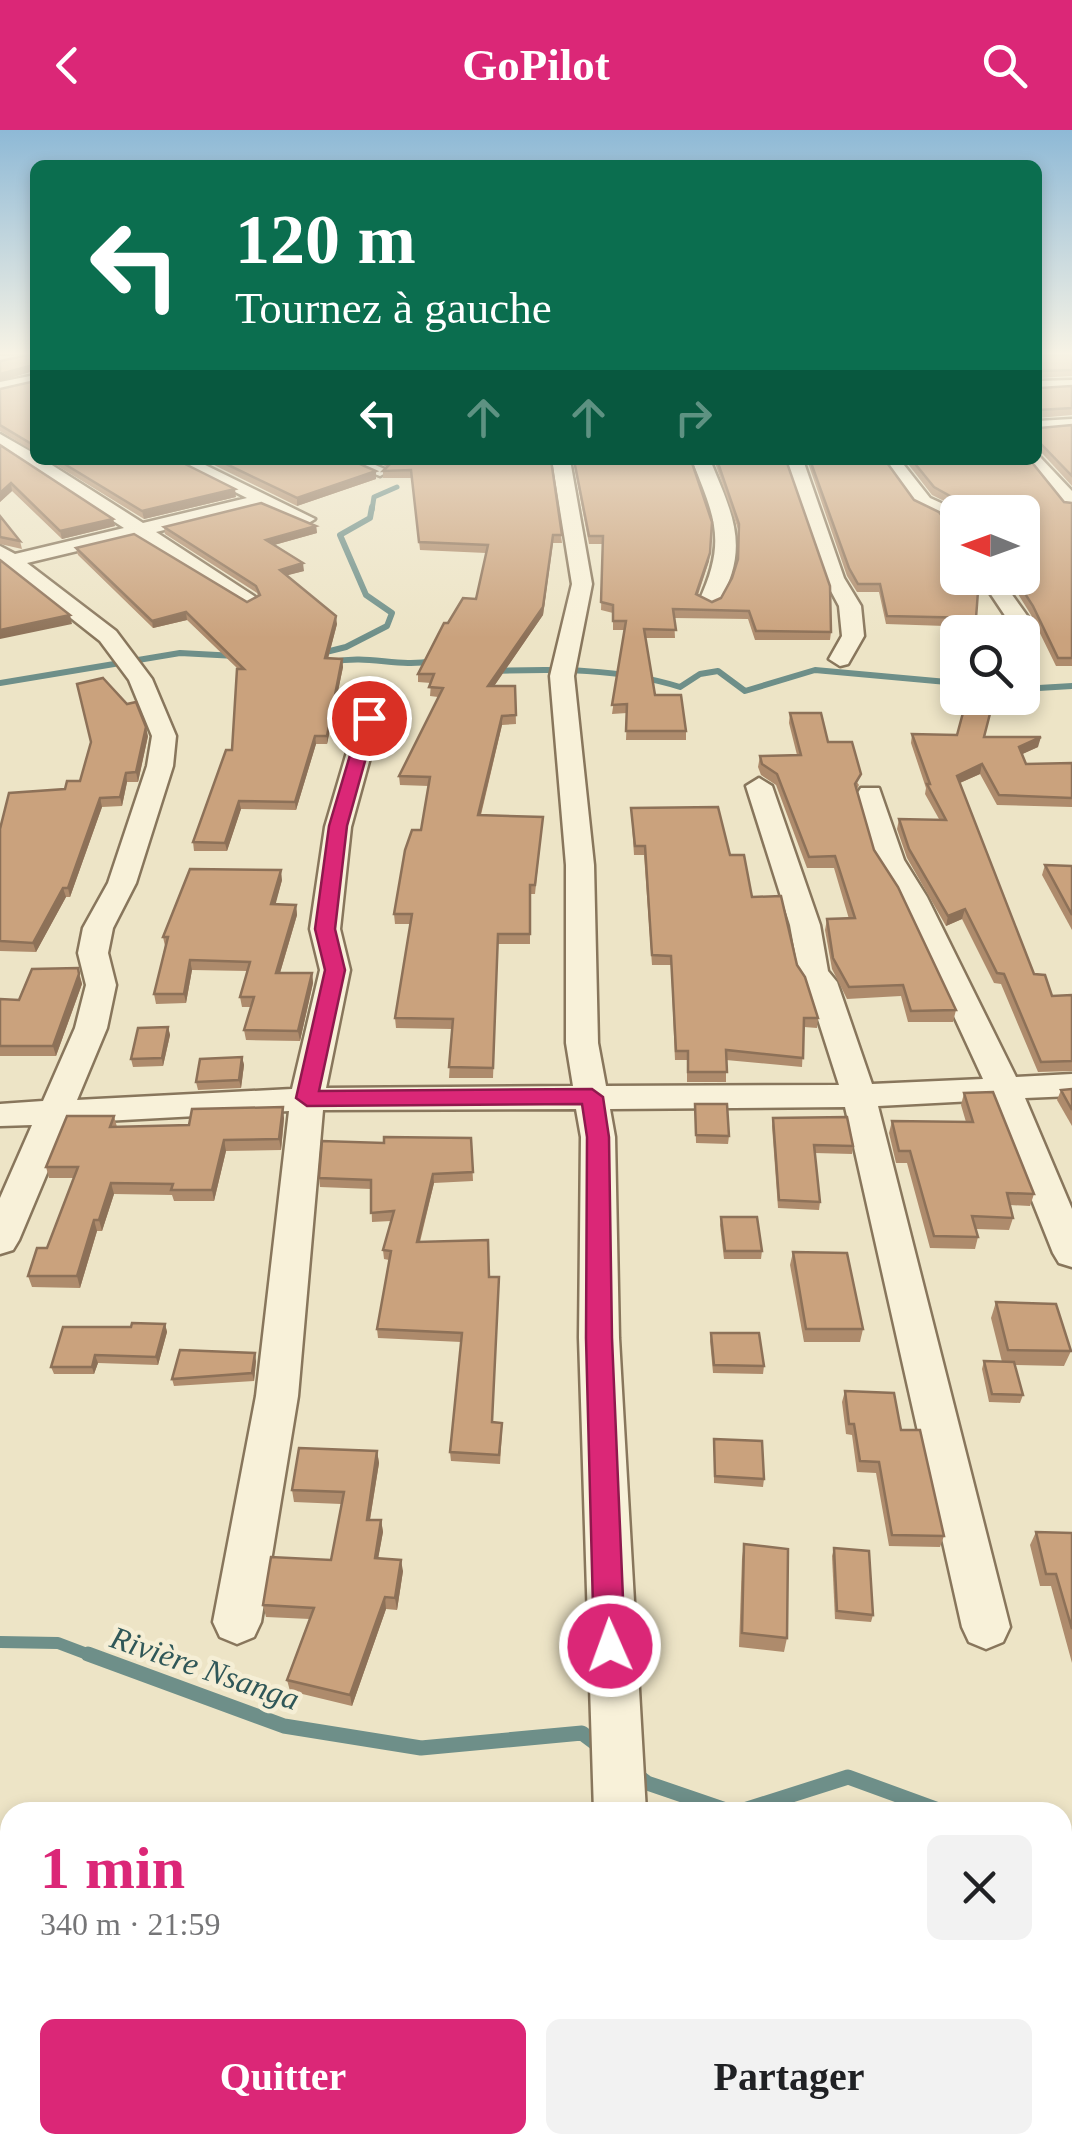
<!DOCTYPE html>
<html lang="fr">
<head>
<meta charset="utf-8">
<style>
  body { margin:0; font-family:Georgia,serif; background:#f2f2f2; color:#202124; height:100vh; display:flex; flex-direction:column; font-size:38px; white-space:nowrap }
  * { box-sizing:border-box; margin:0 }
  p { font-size:32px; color:#757577 }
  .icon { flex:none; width:55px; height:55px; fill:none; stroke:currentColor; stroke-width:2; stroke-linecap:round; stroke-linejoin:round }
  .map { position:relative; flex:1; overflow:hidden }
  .side { position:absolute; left:0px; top:1672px; width:1072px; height:352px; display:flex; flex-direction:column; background:#fff; border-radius:30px 30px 0 0; box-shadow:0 5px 15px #0003 }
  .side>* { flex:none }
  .hud { position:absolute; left:30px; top:30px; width:1012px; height:305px; border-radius:15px; box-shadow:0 5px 15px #0003; background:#0b6e4f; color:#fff; overflow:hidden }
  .needle { width:65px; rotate:271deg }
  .tools { position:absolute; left:940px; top:365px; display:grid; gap:20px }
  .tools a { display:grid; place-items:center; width:100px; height:100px; border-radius:15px; background:#fff; box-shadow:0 5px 15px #0003; font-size:50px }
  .pin { position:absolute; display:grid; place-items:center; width:85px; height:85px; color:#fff; margin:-42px; border:5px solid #fff; border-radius:50%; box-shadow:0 2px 10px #0007 }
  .me { position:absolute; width:110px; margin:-55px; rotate:358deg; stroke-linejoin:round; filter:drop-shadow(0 0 8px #0008) }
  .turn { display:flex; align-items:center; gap:35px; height:210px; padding:0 40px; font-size:45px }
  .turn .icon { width:130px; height:130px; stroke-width:2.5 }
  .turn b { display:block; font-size:70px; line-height:85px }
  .lanes { display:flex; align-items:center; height:95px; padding:0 40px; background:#0003; justify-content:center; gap:50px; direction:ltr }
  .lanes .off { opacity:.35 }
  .round { display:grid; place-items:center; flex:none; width:105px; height:105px; border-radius:15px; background:#f2f2f2 }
  .head { display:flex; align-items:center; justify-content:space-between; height:170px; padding:0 40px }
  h1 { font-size:60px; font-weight:700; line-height:75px; color:#db2777 }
  .primary-button { display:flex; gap:20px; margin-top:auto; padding:20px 40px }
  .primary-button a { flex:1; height:115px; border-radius:15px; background:#db2777; color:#fff; font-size:40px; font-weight:700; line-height:115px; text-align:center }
  .primary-button a+a { background:#f2f2f2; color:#202124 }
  header { display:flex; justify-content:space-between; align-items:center; height:130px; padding:0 40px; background:#db2777; color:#fff; font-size:45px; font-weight:700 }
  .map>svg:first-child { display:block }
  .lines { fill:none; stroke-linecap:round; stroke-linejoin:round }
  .stream-far3 { stroke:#6e8f89; stroke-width:5 }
  .stream-far2 { stroke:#6e8f89; stroke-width:6 }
  .stream-far1 { stroke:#6e8f89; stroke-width:12 }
  .stream { stroke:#6e8f89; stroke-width:15 }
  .street-casing { stroke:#88765c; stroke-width:5 }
  .street { fill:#f8f1d9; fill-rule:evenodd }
  .wall { fill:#ae8b6c }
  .shaded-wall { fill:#8d7158 }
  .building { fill:#caa27d; stroke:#8d7158; stroke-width:2.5 }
  .route { fill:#db2777; stroke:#8e194d; stroke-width:2.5 }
  .labels { text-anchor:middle; stroke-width:9; stroke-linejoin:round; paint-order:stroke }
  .near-water-label { font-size:32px; font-style:italic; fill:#2f5758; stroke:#f5eed5 }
</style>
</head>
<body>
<header><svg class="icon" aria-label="back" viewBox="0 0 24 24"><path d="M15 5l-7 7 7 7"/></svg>GoPilot<svg class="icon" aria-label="search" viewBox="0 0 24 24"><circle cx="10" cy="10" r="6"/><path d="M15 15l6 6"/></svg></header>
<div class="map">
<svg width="1072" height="2024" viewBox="0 0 1072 2024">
  <rect width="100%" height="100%" fill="#ede4c6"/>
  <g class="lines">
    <path class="stream-far3" d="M372,380L374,367L397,357"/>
    <g class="stream-far2">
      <path d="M318,524L346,517L387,496L392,483L366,465L340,405L370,388L372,377"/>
      <path d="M332,532C369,524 397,538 433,531"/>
      <path d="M492,541C555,539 620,538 680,557L700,544L718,541L745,561L815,540L958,553"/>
      <path d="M0,553L180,523L236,526"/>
      <path d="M1022,559L1072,556"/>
    </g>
    <path class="stream-far1" d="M0,1512L58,1513L95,1527"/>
    <g class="stream">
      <path d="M88,1524L284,1596L421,1618L582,1603L602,1618"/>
      <path d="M635,1644L647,1653L732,1682"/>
      <path d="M738,1682L848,1647L944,1682"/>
      <path d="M1062,1727L1072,1730"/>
    </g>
    <defs>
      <g id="street">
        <path d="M35,225V229L0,234V226Z"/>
        <path d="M35,245V255L0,262V252Z"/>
        <path d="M1072,250V260L1038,261V251Z"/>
        <path d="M1072,289V299L1038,301V291Z"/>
        <path d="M0,304L35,324V330H44L143,393L247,368L172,330H195L315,389L305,395L262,376L156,402L254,466L258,470L254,474L247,476L136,407L27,433L116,501L152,549L176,606L173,636L136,753L113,798L108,823L116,855L107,898L77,970L292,959L320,840L310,799L325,697L357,588L369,581L381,588L351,697L340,799L350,840L326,958L573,956L566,913V735L550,546L572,454L552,330H570L592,454L574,546L594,735L598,913L606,956L839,955L807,855L799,844L790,795L746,656L759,648L772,656L820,795L828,841L837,852L872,954L983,949L899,767L876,730L857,664L861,658H879L904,730L927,767L1016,947L1072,944V966L1025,968L1072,1079V1137L1059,1133L1053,1123L992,970L878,976L1010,1497L1003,1512L986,1519L969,1512L962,1497L845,977L610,979L615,1007L619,1208L646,1682H594L579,1208L581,1007L576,979L323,980L298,1266L261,1492L254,1507L237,1514L220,1507L213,1492L256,1266L289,981L68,993L19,1110L13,1120L0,1124V1068L32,995L0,996V974L43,971L75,898L86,855L78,823L83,798L108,753L147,636L152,606L129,550L100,511L0,432V416L15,424L124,398L0,317Z"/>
        <path d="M1038,325L1072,361V379L1065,377L1027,330H1038Z"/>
        <path d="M338,330H364L389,341L380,346Z"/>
        <path d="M692,330H710C733,385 751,419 717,475L710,477L699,471C727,411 715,388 692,330Z"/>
        <path d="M785,330H803L844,448L861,476L864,506L848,534L840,536L829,529L842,506L839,476L824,448Z"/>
        <path d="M882,330H900L930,368L954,379L958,404L951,402L940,387L916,376Z"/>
        <path d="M980,448H1000L1028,487L1033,502L1030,507L1022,508V502H1011L1006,487Z"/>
        <path d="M128,2015H188L186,2024H126Z"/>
        <rect x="595" y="2015" width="60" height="9"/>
      </g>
    </defs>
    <use href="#street" class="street-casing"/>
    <use href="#street" class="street"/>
  </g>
  <g class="wall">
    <path d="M1038,225H1072V246L1038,248Z"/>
    <path d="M35,251V322L0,301V259Z"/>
    <path d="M1072,256V285L1038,288L1040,258Z"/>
    <path d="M1072,295V356L1041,322L1040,298Z"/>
    <path d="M0,315L113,389L115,396L62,409L12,361L0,372Z"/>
    <path d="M48,330H177L236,367L144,389Z"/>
    <path d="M204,330H351L376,349L297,376Z"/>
    <path d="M373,330H551L562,413H553L543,485L494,556H515L516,594L502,595L481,685L543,687L535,764H530V814H498L493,948H449L452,899L396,898L395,888L411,794H395L394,784L421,700L429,656L400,655L399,646L438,567L430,566L431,553L418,552V544L448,493L476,469L486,423L420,420L412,348H383V341L387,337Z"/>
    <path d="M573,330H691L709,431L698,465L712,472L721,468L732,448L737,430L739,402L714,330H786L831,502L830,510H755L748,489L674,488L675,508H645L655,565L686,601V610H626L627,583L612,584L624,500H613V483L601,480L603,414H589Z"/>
    <path d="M807,330H885L976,488L975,497L886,494L879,462H857L847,446Z"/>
    <path d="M905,330H1030L1064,372L1072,373V536H1056L1031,485L1008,448H1022V382H958V378L932,365Z"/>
    <path d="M0,386L20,411L22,419L0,414Z"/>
    <path d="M316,396L317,403L274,415L304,441L287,445L337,494L328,528L342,529L343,537L327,614H316L296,680L241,679L227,721H194L193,712L232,620L238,539L187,490L153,498L78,425L76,418L247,472L258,466L257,463L165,404L164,397Z"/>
    <path d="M790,583L828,612L859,655L857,659L874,720L956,880L953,892H908L901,866L847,869L832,839L825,800L827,789H849L834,738H807L776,655L761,645L758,637L760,626L797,625L789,593Z"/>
    <path d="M912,604L984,607L1038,617L1022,624L1026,634L1072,633V677L997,675L980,644L960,653L1034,844L1052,866L1072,865V941L1038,942L1001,854L994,853L962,789L946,796L907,728L897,699L899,689H939L925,664L926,658L911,613Z"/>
    <path d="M148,606L138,652H127L122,676L102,677L70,767H66L36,822L0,821V699L80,651Z"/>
    <path d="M631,678L730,725L752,767L797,835L818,888L817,898L804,897L802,937L726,930V952H687V930H675L671,835H652L644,725H634Z"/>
    <path d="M1045,735L1072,736V800L1042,745Z"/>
    <path d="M282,750L275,774L296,775L297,785L280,843H312L313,853L300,911L246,910L244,900L251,877H242L240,867L248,841L192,840L186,873L156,874L154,864L165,816L163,807Z"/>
    <path d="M78,838L82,854L56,926H0V869L19,870Z"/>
    <path d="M168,897L170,905L163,936L133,937L131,929Z"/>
    <path d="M242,927L244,935L241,958L198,960L196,952Z"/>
    <path d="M1072,959V996L1057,970L1061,960Z"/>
    <path d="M964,963L1034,1064L1030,1076L1010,1075L1013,1088L1009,1100L976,1099L978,1107L975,1119L930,1118L907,1033H896L889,1003L892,991L966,992L961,975Z"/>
    <path d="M695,974L729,1006L728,1014L696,1013Z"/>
    <path d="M114,986L117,997L189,995L284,988L281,1020L226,1021L214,1071H174L172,1065L114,1064L102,1101H97L80,1158L32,1157L28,1146L47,1118L74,1048H49L46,1037Z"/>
    <path d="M773,988L853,1016L852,1024L815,1023L820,1072L819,1080L778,1078L772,996Z"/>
    <path d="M471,1008L473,1051L434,1053L420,1112L488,1110L492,1292L502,1302L500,1334L451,1331L450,1322L461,1212L378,1208L377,1199L389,1130L384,1129L383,1120L391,1091L372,1092L371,1059L320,1057L319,1048L384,1013Z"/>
    <path d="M721,1087L762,1121L761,1129H724L720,1095Z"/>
    <path d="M793,1122L863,1199L860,1212H804L790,1135Z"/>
    <path d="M996,1172L1071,1221L1064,1236L1015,1235L1023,1265L1020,1273L989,1272L982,1239L984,1231L1002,1232L991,1188Z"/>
    <path d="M165,1194L167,1202L158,1235L98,1233L94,1244H54L51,1237L131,1197Z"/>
    <path d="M711,1203L764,1236L763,1244L713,1243L710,1211Z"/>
    <path d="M256,1231L254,1251L174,1256L172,1249Z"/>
    <path d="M845,1261L901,1300L944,1406L940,1417L889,1416L876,1343L857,1342L852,1305L846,1304L842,1272Z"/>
    <path d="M714,1309L764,1349L763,1357L714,1353Z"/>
    <path d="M377,1321L379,1333L370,1390H381L383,1402L378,1428L403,1441L397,1480L386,1479L352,1576L290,1561L287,1550L310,1489L266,1487L263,1475L331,1430L341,1374L294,1372L292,1360Z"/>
    <path d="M1036,1402L1072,1403V1533L1051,1456H1040L1030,1415Z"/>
    <path d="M744,1414L787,1508L784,1522L739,1517L742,1429Z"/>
    <path d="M834,1418L873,1485L871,1492L835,1489L832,1426Z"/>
    <path d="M10,1793V2009H0V1816Z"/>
  </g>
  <g class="shaded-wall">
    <path d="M33,235L34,241L0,251V244Z"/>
    <path d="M376,341V349L297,376V368Z"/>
    <path d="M11,353L12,361L0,372V363Z"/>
    <path d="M235,359L236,367L144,389L142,381Z"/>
    <path d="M113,389L115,396L62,409L60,401Z"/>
    <path d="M316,396L317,403L267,417L266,410Z"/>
    <path d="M553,405L543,485L488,565V556Z"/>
    <path d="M710,423L709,431L695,472L696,464Z"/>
    <path d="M303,433L304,441L281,447L280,440Z"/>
    <path d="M186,482L187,490L153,498L152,491Z"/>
    <path d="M70,485L72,494L0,509V500Z"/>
    <path d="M336,486L337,494L326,536L325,528Z"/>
    <path d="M342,529L343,537L327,614V606Z"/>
    <path d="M502,586V595L478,695V685Z"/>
    <path d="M146,597L148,606L138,652L136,642Z"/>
    <path d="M315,606L316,614L296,680L295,672Z"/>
    <path d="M1041,607L1038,617L1016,627L1019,617Z"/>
    <path d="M982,634L980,644L955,655L957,646Z"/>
    <path d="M126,643L127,652L122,676L120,667Z"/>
    <path d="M100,668L102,677L70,767L68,758Z"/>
    <path d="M239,671L241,679L227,721L225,713Z"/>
    <path d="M281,740L282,750L273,784L271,774Z"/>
    <path d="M63,758L66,767L36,822L33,813Z"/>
    <path d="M296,775L297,785L277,853L276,843Z"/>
    <path d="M965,779L962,789L946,796L948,786Z"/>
    <path d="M190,830L192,840L186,873L184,864Z"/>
    <path d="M312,843L313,853L300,911L298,901Z"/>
    <path d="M79,844L82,854L56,926L53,916Z"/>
    <path d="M168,897L170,905L163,936L162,928Z"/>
    <path d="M242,927L244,935L241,958L239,950Z"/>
    <path d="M283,977L284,988L281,1020L279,1009Z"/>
    <path d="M224,1010L226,1021L214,1071L212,1060Z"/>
    <path d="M433,1044L434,1053L417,1121V1112Z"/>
    <path d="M111,1053L114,1064L102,1101L99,1090Z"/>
    <path d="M94,1090L97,1101L80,1158L77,1146Z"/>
    <path d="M165,1194L167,1202L158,1235L156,1227Z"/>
    <path d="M255,1223L256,1231L254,1251L252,1243Z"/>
    <path d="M95,1225L98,1233L94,1244L92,1237Z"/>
    <path d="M377,1321L379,1333L368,1401L367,1390Z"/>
    <path d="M381,1390L383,1402L376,1440L375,1428Z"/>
    <path d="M401,1430L403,1441L397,1480L395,1468Z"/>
    <path d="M385,1467L386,1479L352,1576L350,1565Z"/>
  </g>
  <g class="building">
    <path d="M28,225H35V236L33,235L0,244V231Z"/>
    <path d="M1038,225H1072V240L1039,241L1038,242Z"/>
    <path d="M35,251V316L0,295V259Z"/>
    <path d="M1038,251L1040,258L1072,256V278L1039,280L1038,282Z"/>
    <path d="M1038,290L1040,298L1072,295V346L1042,315L1038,317Z"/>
    <path d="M0,315L113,389L60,401L11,353L0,363Z"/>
    <path d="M58,330H177L235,359L142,381Z"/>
    <path d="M218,330H351L376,341L297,368Z"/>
    <path d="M388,330H551L562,405H553L543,477L488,556H515L516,585L502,586L478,685L543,687L535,755H530V804H498L493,938L449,937L453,889L395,888L412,784H394L405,720L412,700H421L430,647L399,646L443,558L429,557L434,544H418L444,493H448L463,468L476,469L488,415L419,412L411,340L383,341L392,332Z"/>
    <path d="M574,330H691L712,392L710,423L696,464L712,472L721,468L732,448L738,429L739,394L717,330H786L830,456L831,502L756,501L749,481L673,479L676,500L644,499L655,565H681L686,601H626L627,574L612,575L626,491H613V475L601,472L603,406H589Z"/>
    <path d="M810,330H885L914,370L939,382L951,398L958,399V448H979L976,488L887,486L880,454H858L849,438Z"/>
    <path d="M912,330H1030L1064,372L1072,373V528H1058L1033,476L1015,448H1022V382H960L959,371L934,357Z"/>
    <path d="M261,373L316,396L266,410L303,433L280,440L336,486L325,528L342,529L327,606H315L295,672L239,671L225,713L193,712L226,620H232L237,539H244L186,482L152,491L76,418L134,404L247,472L260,465L256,456L164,397Z"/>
    <path d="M0,386L20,411L0,407Z"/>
    <path d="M0,430L70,485L0,500Z"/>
    <path d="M103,548L127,574L136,572L146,597L136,642L126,643L120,667L100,668L68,758H63L33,813L0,811V699L9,663L65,659L67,651H80L91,612L77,554Z"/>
    <path d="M967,568H994L984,607H1041L1019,617L1026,634L1072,633V668L999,665L982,634L957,646L1034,844L1045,845L1052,866L1072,865V931L1041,932L1004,844L997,843L965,779L948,786L909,719L899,689L946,690L927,654H930L912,604L957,605Z"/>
    <path d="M790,583H821L828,612H852L861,644L855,654L874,720L898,757L956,880L911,881L903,855L849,857L833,828L827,789L855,788L835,726L809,727L777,644L762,634L760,626L801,625Z"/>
    <path d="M718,677L730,725H744L752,767L781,766L797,835L805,847L818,888H804L803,928L726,920L727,942H688V921H676L671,826L652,825L645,716H635L631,678Z"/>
    <path d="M1045,735L1072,736V785Z"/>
    <path d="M190,739L281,740L271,774L296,775L276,843H312L298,901L244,900L254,867H240L250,832L190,830L184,864H154L168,807H163Z"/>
    <path d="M78,838L79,844L53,916H0V869L19,870L32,839Z"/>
    <path d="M168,897L162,928L131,929L138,898Z"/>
    <path d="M242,927L239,950L196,952L200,929Z"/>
    <path d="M1072,959V980L1061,960Z"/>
    <path d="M993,962L1034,1064L1007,1063L1013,1088L972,1086L978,1107L934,1106L910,1021H899L892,991L973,992L964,963Z"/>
    <path d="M695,974H727L729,1006L696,1005Z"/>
    <path d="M283,977L279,1009L224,1010L212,1060H171L173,1054L111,1053L99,1090H94L77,1146H28L37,1118H47L78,1037H46L67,986H114L110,997L189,995L192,979Z"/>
    <path d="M847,987L853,1016L814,1015L820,1072L779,1070L773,988Z"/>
    <path d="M384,1007L471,1008L473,1042L433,1044L417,1112L488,1110L489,1147H499L492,1292L502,1293L499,1325L450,1322L462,1203L377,1199L391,1121L383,1120L394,1081L371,1083V1050L319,1048L322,1011L384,1013Z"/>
    <path d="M721,1087H757L762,1121H725Z"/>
    <path d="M793,1122L847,1123L863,1199H806Z"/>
    <path d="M996,1172L1056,1174L1071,1221L1008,1220Z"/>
    <path d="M132,1193L165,1194L156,1227L95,1225L92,1237H51L63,1197H131Z"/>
    <path d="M711,1203H759L764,1236L714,1235Z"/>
    <path d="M180,1220L255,1223L252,1243L172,1249Z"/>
    <path d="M984,1231L1014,1232L1023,1265L992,1264Z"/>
    <path d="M845,1261L894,1263L901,1300H920L944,1406L892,1405L879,1332L860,1331L854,1294H849Z"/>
    <path d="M714,1309L762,1311L764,1349L715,1346Z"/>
    <path d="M299,1318L377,1321L367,1390H381L375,1428L401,1430L395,1468L385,1467L350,1565L287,1550L314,1478L263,1475L271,1427L331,1430L344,1362L292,1360Z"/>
    <path d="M1036,1402L1072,1403V1499L1056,1444H1046Z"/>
    <path d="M744,1414L788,1419L787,1508L742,1503Z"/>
    <path d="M834,1418L869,1421L873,1485L837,1481Z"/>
    <path d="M10,1793V2000H0V1816Z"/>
    <path d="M260,2015H395L394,2024H259Z"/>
    <rect x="484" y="2015" width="104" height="9"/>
    <path d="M725,2015H800L801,2024H726Z"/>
  </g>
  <linearGradient id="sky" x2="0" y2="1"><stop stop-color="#8eb9d6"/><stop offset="0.44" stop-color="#f7f3e5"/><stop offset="1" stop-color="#f7f3e5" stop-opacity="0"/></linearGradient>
  <rect width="1072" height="508" fill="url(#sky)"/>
  <path class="route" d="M369,584L377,588L347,696L335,799L345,840L319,961L592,959L603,967L609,1007L612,1208L625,1516L621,1527L610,1531L598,1527L594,1516L586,1208L587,1007L582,974L307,976L296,968L325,840L315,799L329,696L361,588Z"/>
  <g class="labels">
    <g class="near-water-label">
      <text transform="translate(205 1538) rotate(19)" y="11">Rivière Nsanga</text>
    </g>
  </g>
</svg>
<div class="tools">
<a><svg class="needle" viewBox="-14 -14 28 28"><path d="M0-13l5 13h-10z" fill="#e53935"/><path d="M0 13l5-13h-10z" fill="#757577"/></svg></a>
<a><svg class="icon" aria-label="search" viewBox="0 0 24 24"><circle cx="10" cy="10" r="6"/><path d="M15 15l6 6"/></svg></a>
</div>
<div class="pin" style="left:369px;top:588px;background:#d93025"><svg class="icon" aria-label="arrive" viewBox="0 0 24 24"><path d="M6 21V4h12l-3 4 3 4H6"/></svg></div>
<svg class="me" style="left:610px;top:1516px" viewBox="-20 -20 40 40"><circle r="17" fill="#db2777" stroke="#fff" stroke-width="3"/><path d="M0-11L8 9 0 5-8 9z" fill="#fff"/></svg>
<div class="hud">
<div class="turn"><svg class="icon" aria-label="left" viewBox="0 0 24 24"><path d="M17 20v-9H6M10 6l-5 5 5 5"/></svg><div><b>120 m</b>Tournez à gauche</div></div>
<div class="lanes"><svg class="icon" aria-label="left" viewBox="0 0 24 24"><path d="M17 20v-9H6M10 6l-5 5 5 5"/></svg><svg class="icon off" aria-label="ahead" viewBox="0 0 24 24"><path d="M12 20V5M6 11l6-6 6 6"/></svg><svg class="icon off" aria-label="ahead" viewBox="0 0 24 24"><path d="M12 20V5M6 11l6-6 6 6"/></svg><svg class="icon off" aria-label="right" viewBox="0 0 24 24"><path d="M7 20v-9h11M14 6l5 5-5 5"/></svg></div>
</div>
<section class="side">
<div class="head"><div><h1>1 min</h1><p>340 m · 21:59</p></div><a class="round"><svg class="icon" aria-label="close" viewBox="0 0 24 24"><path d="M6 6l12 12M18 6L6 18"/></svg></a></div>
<div class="primary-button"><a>Quitter</a><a>Partager</a></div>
</section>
</div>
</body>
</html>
